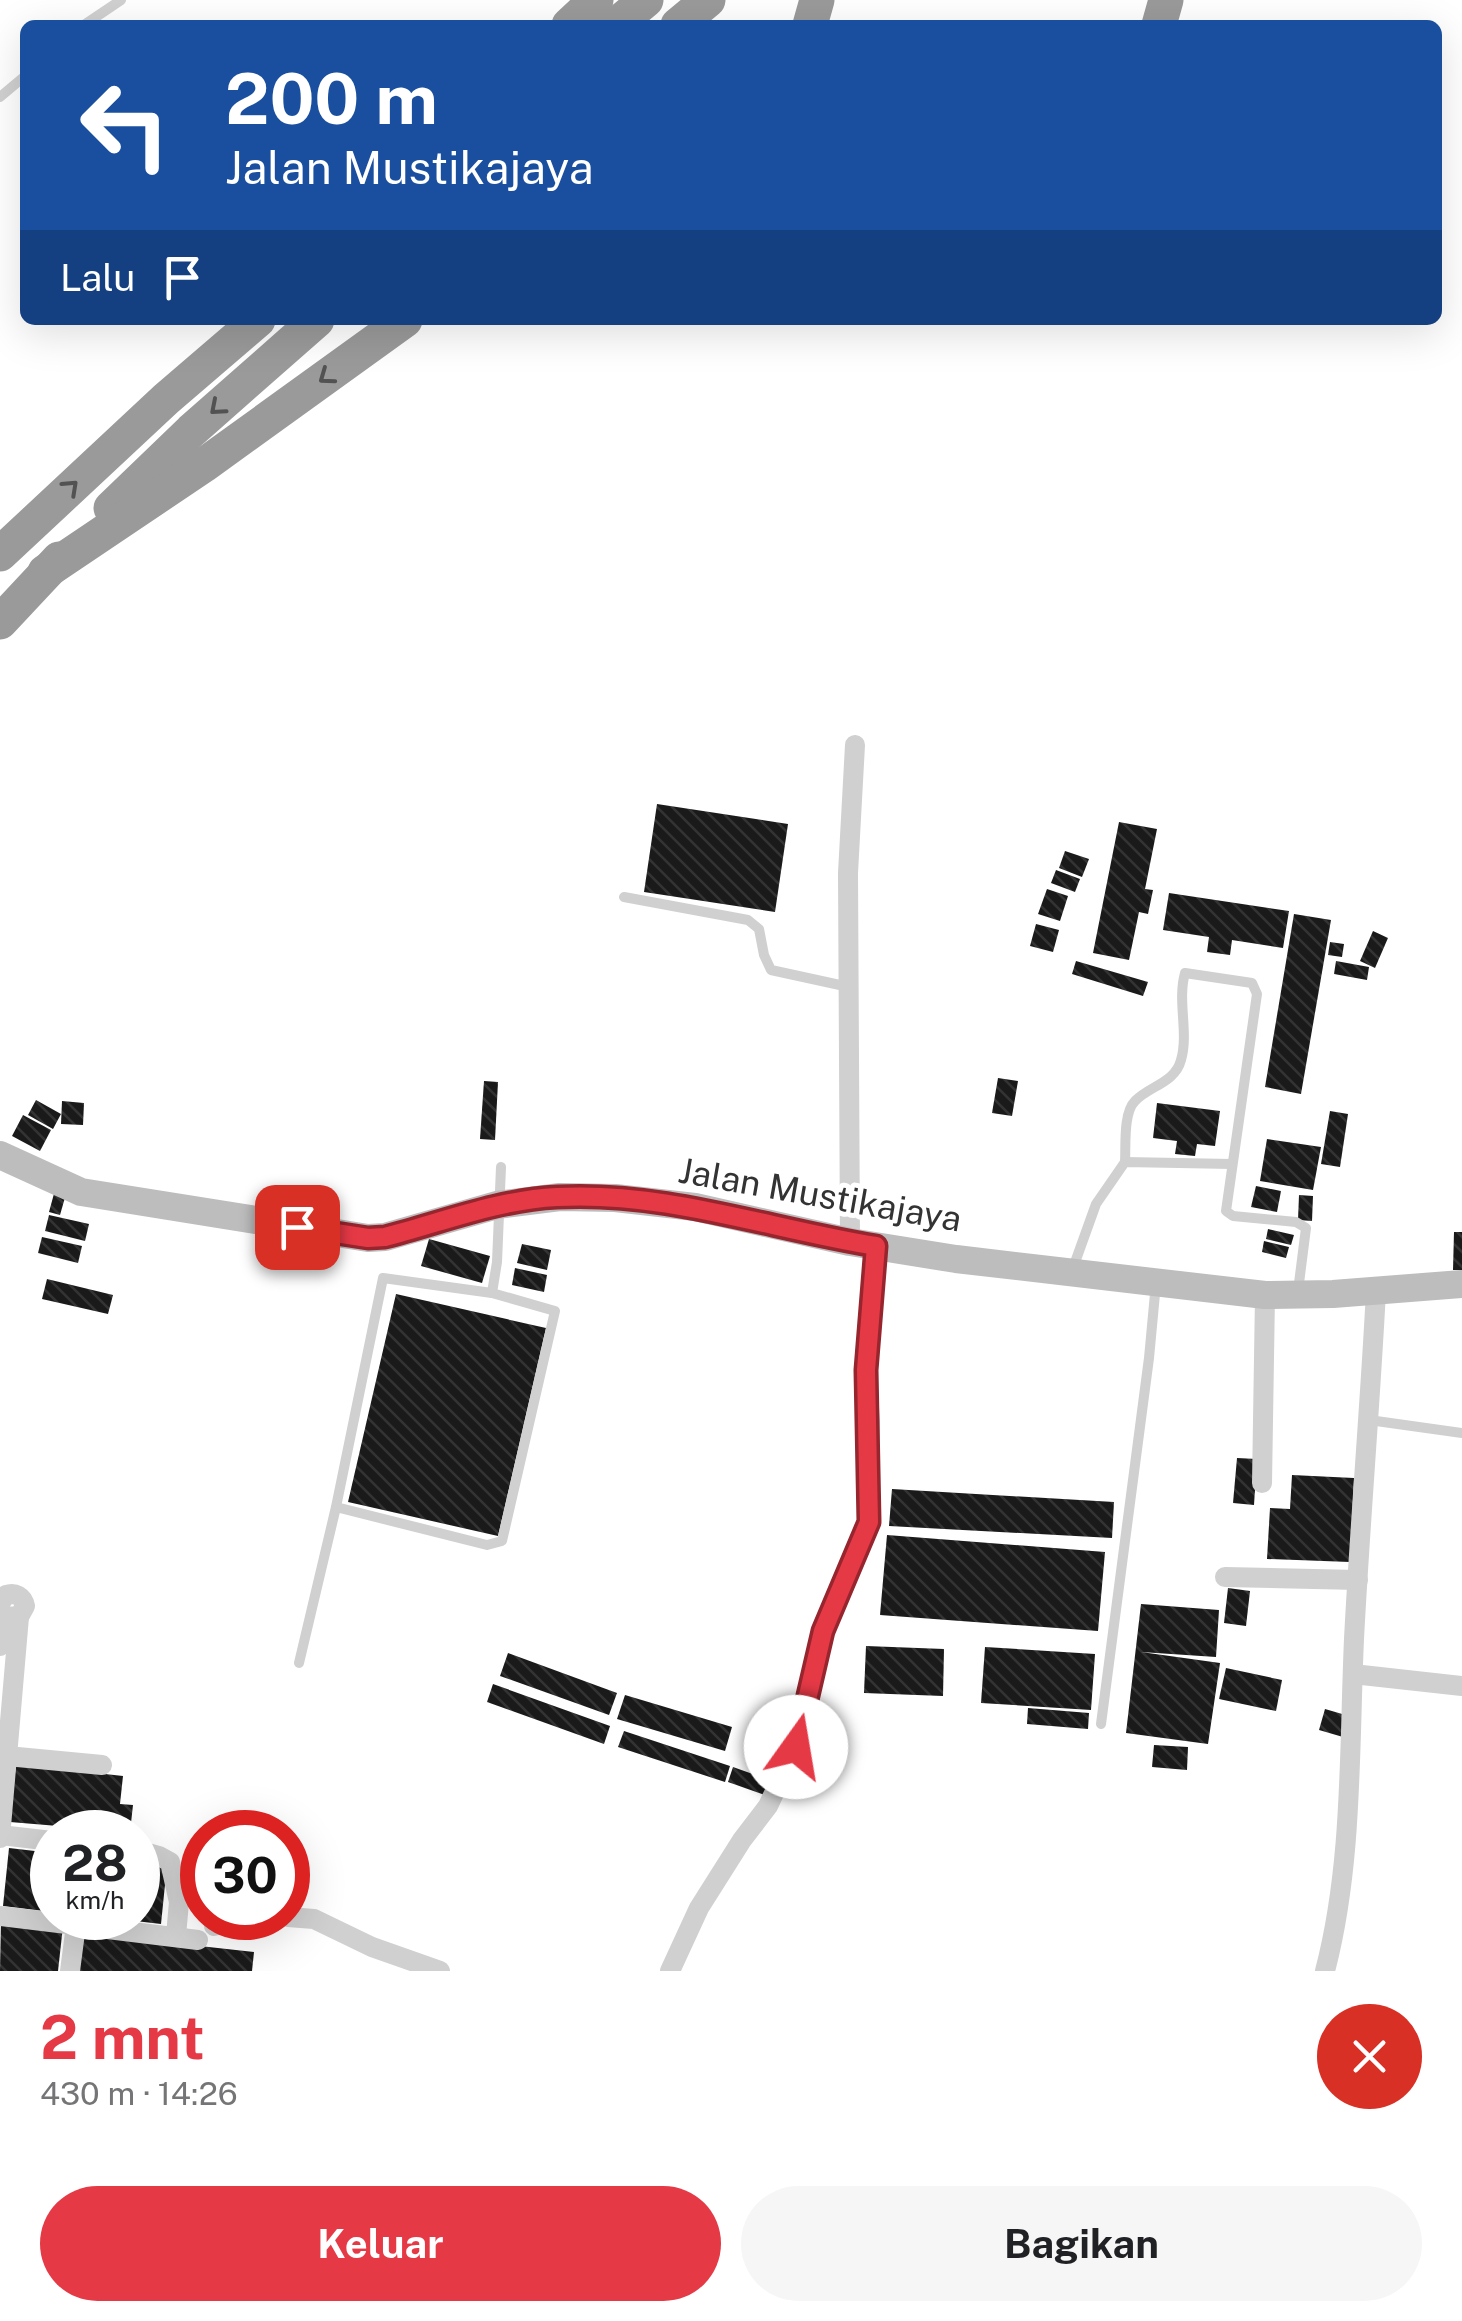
<!DOCTYPE html>
<html lang="id">
<head>
<meta charset="utf-8">
<style>
  body { margin:0; font-family:"Public Sans",sans-serif; background:#f6f6f6; color:#202124; height:100vh; display:flex; flex-direction:column; font-size:38px; white-space:nowrap }
  * { box-sizing:border-box; margin:0 }
  p { font-size:32px; color:#757577 }
  .icon { flex:none; width:55px; height:55px; fill:none; stroke:currentColor; stroke-width:2; stroke-linecap:round; stroke-linejoin:round }
  .map { position:relative; height:1971px; overflow:hidden }
  .panel { display:flex; flex-direction:column; background:#fff; flex:1 }
  .panel>* { flex:none }
  .guide { position:absolute; left:20px; top:20px; width:1422px; height:305px; border-radius:15px; box-shadow:0 10px 40px #0002; background:#1a4fa0; color:#fff; overflow:hidden }
  .speed { position:absolute; left:30px; top:1810px; display:flex; gap:20px; font-size:50px; font-weight:700; text-align:center }
  .speed>* { display:grid; place-content:center; width:130px; height:130px; border-radius:50%; background:#fff; box-shadow:0 10px 40px #0002; line-height:1 }
  .speed small { font-size:25px; font-weight:400 }
  .speed .limit { border:15px solid #d22; background:#fff; color:#111 }
  .pin { position:absolute; display:grid; place-items:center; width:85px; height:85px; color:#fff; margin:-42px; border-radius:20px; box-shadow:0 5px 15px #0006 }
  .me { position:absolute; width:110px; margin:-55px; rotate:13deg; stroke-linejoin:round; filter:drop-shadow(0 0 8px #0008) }
  .turn { display:flex; align-items:center; gap:35px; height:210px; padding:0 40px; font-size:45px }
  .turn .icon { width:130px; height:130px; stroke-width:2.5 }
  .turn b { display:block; font-size:70px; line-height:85px }
  .then { display:flex; align-items:center; height:95px; padding:0 40px; background:#0003; gap:20px; font-size:38px }
  .round { display:grid; place-items:center; flex:none; width:105px; height:105px; border-radius:52px; background:#f6f6f6 }
  .head { display:flex; align-items:center; justify-content:space-between; height:170px; padding:0 40px }
  h1 { font-size:60px; font-weight:700; line-height:75px; color:#e63946 }
  .button { display:flex; gap:20px; margin-top:auto; padding:20px 40px }
  .button a { flex:1; height:115px; border-radius:60px; background:#e63946; color:#fff; font-size:40px; font-weight:700; line-height:115px; text-align:center }
  .button a+a { background:#f6f6f6; color:#202124 }
  .map>svg:first-child { display:block }
  .building { fill:url(#building-back-hatch) }
  .lines { fill:none; stroke-linecap:round; stroke-linejoin:round }
  .lane { stroke:#d0d0d0; stroke-width:10 }
  .street { stroke:#d0d0d0; stroke-width:20 }
  .secondary { stroke:#bdbdbd; stroke-width:28 }
  .highway { stroke:#9a9a9a; stroke-width:35 }
  .oneway { stroke:#525252 }
  .route-casing { stroke:#96252e; stroke-width:25 }
  .route { stroke:#e63946; stroke-width:18 }
  .labels { text-anchor:middle; stroke-width:10; stroke-linejoin:round; paint-order:stroke }
  .street-label { font-size:35px; fill:#333; stroke:#fff }
</style>
</head>
<body>
<div class="map">
<svg width="1462" height="1971" viewBox="0 0 1462 1971">
  <defs>
    <pattern id="building-back-hatch" width="6" height="6" patternUnits="userSpaceOnUse" patternTransform="scale(2.5)"><rect width="6" height="6" fill="#1a1a1a"/><path d="M-1 5l2 2M0 0l6 6M5-1l2 2" fill="none" stroke="#333"/></pattern>
  </defs>
  <rect width="100%" height="100%" fill="#fff"/>
  <g class="building">
    <path d="M657,804L788,824L775,912L644,892Z"/>
    <path d="M1119,822L1157,829L1145,889L1153,890L1148,914L1139,912L1129,960L1093,953Z"/>
    <path d="M1065,851L1089,859L1082,877L1059,868Z"/>
    <path d="M1056,870L1080,879L1075,892L1051,883Z"/>
    <path d="M1047,889L1068,896L1060,921L1038,914Z"/>
    <path d="M1169,893L1289,911L1283,948L1232,940L1230,955L1207,952L1209,937L1163,930Z"/>
    <path d="M1294,914L1331,920L1301,1094L1265,1087Z"/>
    <path d="M1036,924L1059,930L1053,952L1030,946Z"/>
    <path d="M1373,931L1388,938L1375,968L1360,961Z"/>
    <path d="M1330,942L1344,944L1342,957L1328,955Z"/>
    <path d="M1076,961L1148,982L1143,996L1072,974Z"/>
    <path d="M1336,961L1369,967L1367,980L1334,974Z"/>
    <path d="M998,1078L1018,1081L1012,1116L992,1113Z"/>
    <path d="M484,1081L498,1082L495,1140L480,1139Z"/>
    <path d="M36,1100L61,1114L53,1129L28,1115Z"/>
    <path d="M62,1101L84,1103L83,1125L61,1124Z"/>
    <path d="M1157,1103L1220,1111L1215,1146L1197,1144L1195,1156L1175,1154L1177,1141L1153,1138Z"/>
    <path d="M1330,1111L1348,1114L1340,1167L1321,1164Z"/>
    <path d="M23,1115L51,1130L40,1151L12,1136Z"/>
    <path d="M1267,1139L1321,1147L1313,1190L1260,1181Z"/>
    <path d="M1256,1186L1281,1191L1277,1212L1251,1207Z"/>
    <path d="M55,1190L66,1194L60,1215L49,1212Z"/>
    <path d="M1299,1195L1313,1196L1312,1221L1298,1220Z"/>
    <path d="M49,1215L89,1224L85,1241L45,1231Z"/>
    <path d="M1268,1229L1294,1235L1291,1245L1266,1239Z"/>
    <path d="M1454,1232H1462V1270H1453Z"/>
    <path d="M42,1237L82,1246L78,1263L38,1253Z"/>
    <path d="M429,1239L490,1256L482,1283L421,1266Z"/>
    <path d="M1264,1241L1289,1247L1286,1258L1262,1252Z"/>
    <path d="M522,1244L551,1250L547,1270L517,1263Z"/>
    <path d="M515,1268L547,1275L544,1292L512,1285Z"/>
    <path d="M47,1279L113,1295L108,1314L42,1299Z"/>
    <path d="M396,1294L546,1328L498,1536L348,1502Z"/>
    <path d="M1237,1458L1257,1459L1254,1505L1233,1503Z"/>
    <path d="M1292,1475L1354,1478L1350,1562L1267,1559L1270,1508L1290,1509Z"/>
    <path d="M892,1489L1114,1502L1112,1538L889,1526Z"/>
    <path d="M887,1535L1105,1552L1098,1631L880,1615Z"/>
    <path d="M1228,1588L1250,1591L1246,1626L1224,1623Z"/>
    <path d="M1141,1604L1219,1610L1216,1657L1141,1652L1220,1663L1208,1744L1126,1733Z"/>
    <path d="M866,1646L944,1649L943,1696L864,1693Z"/>
    <path d="M985,1647L1095,1654L1091,1710L981,1703Z"/>
    <path d="M508,1653L617,1693L609,1715L500,1676Z"/>
    <path d="M1226,1668L1282,1680L1276,1711L1219,1699Z"/>
    <path d="M493,1684L610,1726L604,1744L487,1702Z"/>
    <path d="M625,1695L732,1727L725,1751L617,1719Z"/>
    <path d="M1028,1708L1089,1713L1088,1729L1027,1724Z"/>
    <path d="M1325,1709L1349,1716L1343,1737L1319,1730Z"/>
    <path d="M624,1731L730,1766L725,1782L618,1747Z"/>
    <path d="M1154,1745L1188,1747L1187,1770L1152,1767Z"/>
    <path d="M761,1756L774,1761L770,1772L757,1768Z"/>
    <path d="M16,1764L123,1776L120,1804L133,1805L130,1832L10,1822Z"/>
    <path d="M733,1767L770,1780L765,1795L728,1782Z"/>
    <path d="M9,1848L52,1853V1912L3,1906Z"/>
    <path d="M138,1862L167,1865L161,1924L127,1920L138,1918Z"/>
    <path d="M1,1919L63,1926L58,1971H0Z"/>
    <path d="M82,1933L254,1952L252,1971H77Z"/>
  </g>
  <g class="lines">
    <g class="lane">
      <path d="M84,25L121,0"/>
      <path d="M0,97L25,76"/>
      <path d="M624,897L748,920L759,929L764,955L771,970L849,987"/>
      <path d="M1125,1162C1126,1146 1123,1113 1135,1101C1149,1086 1175,1083 1181,1060C1189,1033 1177,1001 1185,973L1252,983L1257,994L1226,1211L1233,1216L1296,1222L1306,1228L1298,1291"/>
      <path d="M1073,1268L1096,1204L1125,1162L1232,1164"/>
      <path d="M492,1293L497,1262L501,1167"/>
      <path d="M1369,1420L1462,1433"/>
      <path d="M299,1663L336,1507L383,1278L492,1293L555,1311L502,1541L487,1545L336,1507"/>
      <path d="M1101,1724L1149,1358L1156,1283"/>
    </g>
    <g class="street">
      <path d="M850,1242L848,873L855,745"/>
      <path d="M1262,1483L1265,1295"/>
      <path d="M1225,1577L1358,1580"/>
      <path d="M0,1603L6,1595C15,1592 23,1596 25,1606L19,1617L3,1616L0,1610"/>
      <path d="M0,1646L3,1616"/>
      <path d="M1353,1674L1462,1686"/>
      <path d="M7,1756L102,1765"/>
      <path d="M0,1835L52,1841"/>
      <path d="M0,1838L19,1617"/>
      <path d="M138,1850L159,1856L170,1862L179,1902L176,1936"/>
      <path d="M0,1916L198,1940"/>
      <path d="M288,1917L314,1919L372,1947L440,1971"/>
      <path d="M214,1926L240,1918"/>
      <path d="M70,1971L76,1925"/>
      <path d="M670,1971L699,1908L742,1840L768,1806L796,1747L823,1631L869,1522L870,1421L866,1370L876,1246"/>
      <path d="M1325,1971C1353,1864 1349,1749 1354,1639C1360,1523 1370,1407 1376,1291"/>
    </g>
    <path class="secondary" d="M0,1155L81,1192L368,1238L385,1237L497,1205L560,1197L615,1198L695,1207L850,1242L956,1259L1265,1295L1333,1294L1462,1284"/>
    <g class="highway">
      <path d="M569,25L596,0"/>
      <path d="M616,25L646,0"/>
      <path d="M678,25L708,0"/>
      <path d="M810,25L817,0"/>
      <path d="M1159,25L1166,0"/>
      <path d="M111,508L191,431L317,320"/>
      <path d="M0,554L166,399L258,320"/>
      <path d="M45,572L204,465L405,320"/>
      <path d="M0,622L59,559"/>
    </g>
  </g>
  <defs><path id="oneway-chevron" d="M-2-3.5L2.5 0L-2 3.5" fill="none" stroke-width="1.6" stroke-linecap="round" stroke-linejoin="round" transform="scale(2.5)"/></defs>
  <g class="oneway">
    <use href="#oneway-chevron" transform="translate(326 377) rotate(144)"/>
    <use href="#oneway-chevron" transform="translate(217 408) rotate(139)"/>
    <use href="#oneway-chevron" transform="translate(71 487) rotate(-43)"/>
  </g>
  <g class="lines">
    <defs>
      <path id="route" d="M297,1227L368,1238L385,1237C443,1222 497,1200 557,1197C666,1191 770,1229 876,1246L866,1370L869,1522L823,1631L796,1747"/>
    </defs>
    <use href="#route" class="route-casing"/>
    <use href="#route" class="route"/>
  </g>
  <g class="labels">
    <g class="street-label">
      <text transform="translate(820 1195) rotate(10)" y="12">Jalan Mustikajaya</text>
    </g>
  </g>
</svg>
<div class="speed"><div>28<small>km/h</small></div><div class="limit">30</div></div>
<div class="pin" style="left:297px;top:1227px;background:#d93025"><svg class="icon" aria-label="arrive" viewBox="0 0 24 24"><path d="M6 21V4h12l-3 4 3 4H6"/></svg></div>
<svg class="me" style="left:796px;top:1747px" viewBox="-20 -20 40 40"><circle r="19" fill="#fff"/><path d="M0-13L10 11 0 6-10 11z" fill="#e63946"/></svg>
<div class="guide">
<div class="turn"><svg class="icon" aria-label="left" viewBox="0 0 24 24"><path d="M17 20v-9H6M10 6l-5 5 5 5"/></svg><div><b>200 m</b>Jalan Mustikajaya</div></div>
<div class="then">Lalu<svg class="icon" aria-label="arrive" viewBox="0 0 24 24"><path d="M6 21V4h12l-3 4 3 4H6"/></svg></div>
</div>
</div>
<section class="panel">
<div class="head"><div><h1>2 mnt</h1><p>430 m · 14:26</p></div><a class="round" style="background:#d93025;color:#fff"><svg class="icon" aria-label="close" viewBox="0 0 24 24"><path d="M6 6l12 12M18 6L6 18"/></svg></a></div>
<div class="button"><a>Keluar</a><a>Bagikan</a></div>
</section>
</body>
</html>
